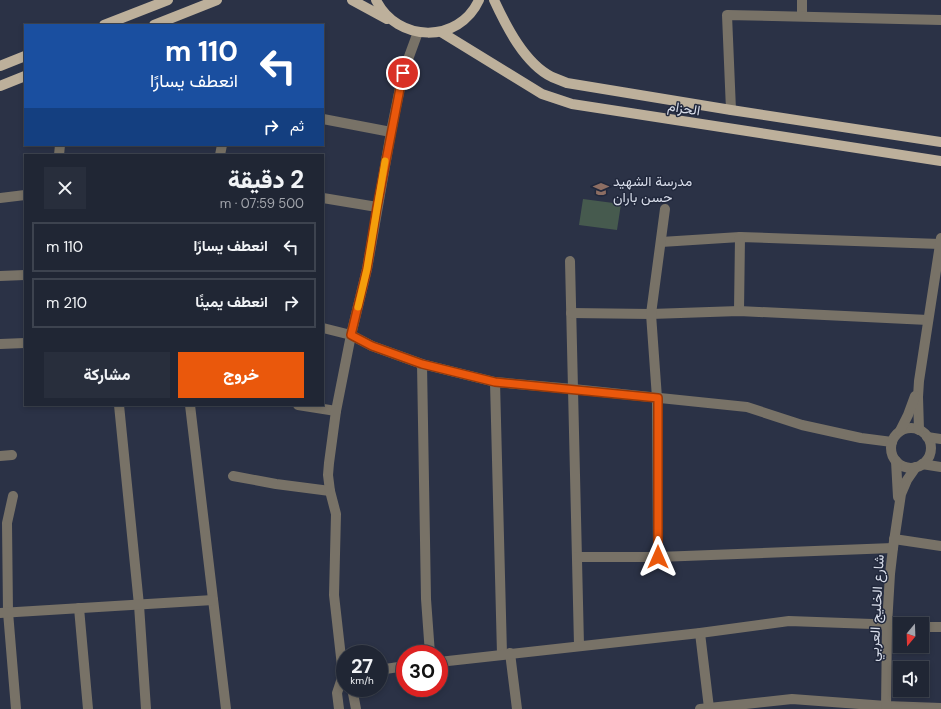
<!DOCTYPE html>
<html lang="ar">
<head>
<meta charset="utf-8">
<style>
  body { margin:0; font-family:"DM Sans",Vazirmatn,sans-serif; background:#282e3c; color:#f1f3f6; direction:rtl; height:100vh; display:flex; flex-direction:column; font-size:15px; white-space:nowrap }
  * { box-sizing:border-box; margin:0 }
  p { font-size:13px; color:#a2a5ac }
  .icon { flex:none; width:22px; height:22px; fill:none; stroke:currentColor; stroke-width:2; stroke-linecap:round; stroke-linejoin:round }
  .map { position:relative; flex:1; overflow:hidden; direction:ltr }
  .sheet { position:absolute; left:24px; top:154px; width:300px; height:252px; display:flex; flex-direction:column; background:#202634; border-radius:0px; box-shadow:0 2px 6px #0003,0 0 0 1px #3d434f; direction:rtl }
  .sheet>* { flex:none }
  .hud { position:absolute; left:24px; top:24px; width:300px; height:122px; border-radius:0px; box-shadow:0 2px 6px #0003,0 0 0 1px #3d434f; direction:rtl; background:#1a4fa0; color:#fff; overflow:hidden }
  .needle { width:26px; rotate:199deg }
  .controls { position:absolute; left:893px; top:617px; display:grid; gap:8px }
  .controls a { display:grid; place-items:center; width:36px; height:36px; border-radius:0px; background:#202634; box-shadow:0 2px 6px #0003,0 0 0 1px #3d434f; font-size:20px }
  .speed { position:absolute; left:336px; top:645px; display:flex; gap:8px; font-size:20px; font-weight:700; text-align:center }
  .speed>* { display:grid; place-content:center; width:52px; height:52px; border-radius:50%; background:#202634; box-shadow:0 2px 6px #0003,0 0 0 1px #3d434f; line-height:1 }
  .speed small { font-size:10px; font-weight:400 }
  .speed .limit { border:6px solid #d22; background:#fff; color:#111 }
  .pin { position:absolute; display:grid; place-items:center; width:34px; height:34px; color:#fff; margin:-17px; border:2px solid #fff; border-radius:50%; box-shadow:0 1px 4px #0007 }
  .me { position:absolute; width:44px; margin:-22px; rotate:0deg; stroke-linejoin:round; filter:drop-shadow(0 0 3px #0008) }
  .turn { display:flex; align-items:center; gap:14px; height:84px; padding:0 20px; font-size:18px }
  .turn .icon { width:52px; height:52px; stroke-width:2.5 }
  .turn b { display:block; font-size:28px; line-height:34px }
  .then { display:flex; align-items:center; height:38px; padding:0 20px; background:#0003; gap:8px; font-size:15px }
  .round { display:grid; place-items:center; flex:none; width:42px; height:42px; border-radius:0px; background:#282e3c }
  .summary { display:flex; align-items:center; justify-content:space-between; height:68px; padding:0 20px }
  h1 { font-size:24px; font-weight:800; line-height:30px }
  .cta { display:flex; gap:8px; margin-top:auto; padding:8px 20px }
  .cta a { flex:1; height:46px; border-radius:0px; background:#ea580c; color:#fff; font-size:16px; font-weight:800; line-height:46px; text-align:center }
  .cta a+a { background:#282e3c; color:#f1f3f6 }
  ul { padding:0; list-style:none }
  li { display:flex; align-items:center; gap:12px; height:50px; margin:0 8px 6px; padding:0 12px; border:2px solid #3d434f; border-radius:0px }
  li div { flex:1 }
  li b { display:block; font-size:15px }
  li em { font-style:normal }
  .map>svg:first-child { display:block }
  .garden { fill:#465a4e }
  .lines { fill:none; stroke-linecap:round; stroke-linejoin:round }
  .minor { stroke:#787267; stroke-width:10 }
  .major { stroke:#bdb09b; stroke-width:10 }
  .route-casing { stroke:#983908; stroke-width:10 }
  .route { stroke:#ea580c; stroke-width:7 }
  .slow { stroke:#f59e0b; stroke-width:7 }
  .labels { text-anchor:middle; stroke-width:3; stroke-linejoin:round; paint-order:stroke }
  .street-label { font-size:14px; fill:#d8ddea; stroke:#21283c }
  .poi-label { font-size:14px; fill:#d8ddea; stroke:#21283c; text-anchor:start }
</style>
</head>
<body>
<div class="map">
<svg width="941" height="709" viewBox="0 0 941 709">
  <rect width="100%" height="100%" fill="#2b3246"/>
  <path class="garden" d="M583,199L621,204L617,230L579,225Z"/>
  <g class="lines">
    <g class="minor">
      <path d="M802,16V0"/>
      <path d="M731,110L727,15L941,20"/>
      <path d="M323,119L391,132"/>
      <path d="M59,155L60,145"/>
      <path d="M220,155L222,145"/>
      <path d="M0,198L25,195"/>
      <path d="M323,198L377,207"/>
      <path d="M661,242L740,237L940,244"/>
      <path d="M570,261L579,645"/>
      <path d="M0,276L25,275"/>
      <path d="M739,311L740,237"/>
      <path d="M571,313L651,314L739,311L928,320"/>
      <path d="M323,328L351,335L372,346L422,364L495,382L573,389L747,407L802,425L861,438L892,442"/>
      <path d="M0,344L25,343"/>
      <path d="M422,364L426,599L430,654"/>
      <path d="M495,382L502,654"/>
      <path d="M119,405L139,605L146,709"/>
      <path d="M190,405L226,709"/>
      <path d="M298,405L336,411"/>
      <circle cx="911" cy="448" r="20"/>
      <path d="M919,430L918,397L919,381L941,238"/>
      <path d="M900,431L908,415L915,396"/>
      <path d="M927,437L941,439"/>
      <path d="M0,456L12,455"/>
      <path d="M896,461L898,497"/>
      <path d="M922,464L941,467"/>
      <path d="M233,476L276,484L330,491"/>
      <path d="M13,496L7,523L8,612L16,709"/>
      <path d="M894,539L941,546"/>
      <path d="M577,557H658L893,548"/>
      <path d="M658,557L657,398L651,314L665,209"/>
      <path d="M79,608L88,709"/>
      <path d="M0,613L213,600"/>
      <path d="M922,627H941"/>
      <path d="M700,633L709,708"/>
      <path d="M510,653L517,709"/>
      <path d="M439,662L700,633L789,621L900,625"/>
      <path d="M379,670L405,666"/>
      <path d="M352,688L356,709"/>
      <path d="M339,709L337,693L343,675L334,595L336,514L330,491L328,475L329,463L336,411L351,335L367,269L391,132L403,73L418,32"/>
      <path d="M700,709L792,699L886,706L941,708"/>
      <path d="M886,709L887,625L890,574L893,548L901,494L907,480L916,467"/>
    </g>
    <g class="major">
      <path d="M352,0L387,19"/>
      <path d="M376,0C397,43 459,44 479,0"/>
      <path d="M494,0C506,26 525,64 552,77C557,79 562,81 567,83L731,110L941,142"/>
      <path d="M104,25L168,0"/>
      <path d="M154,25L217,0"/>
      <path d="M441,32L542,94L572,104L941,161"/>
      <path d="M0,66L25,56"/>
      <path d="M0,86L25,76"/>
    </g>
  </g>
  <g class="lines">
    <defs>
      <path id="route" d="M403,73L377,207L367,269L351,335L372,346L422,364L495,382L658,398V557"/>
    </defs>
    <use href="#route" class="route-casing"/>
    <use href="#route" class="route"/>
    <path class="slow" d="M358,307L367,269L385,161"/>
  </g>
  <defs>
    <symbol id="school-bare" viewBox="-9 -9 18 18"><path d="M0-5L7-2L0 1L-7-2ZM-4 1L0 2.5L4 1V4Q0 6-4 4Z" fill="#8d6e63" stroke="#21283c" stroke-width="2.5" paint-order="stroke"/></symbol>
  </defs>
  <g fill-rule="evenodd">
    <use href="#school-bare" x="590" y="178" width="22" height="22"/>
  </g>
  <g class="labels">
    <g class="street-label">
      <text transform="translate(684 108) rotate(9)" y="5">الحزام</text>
      <text transform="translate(876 608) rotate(-87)" y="5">شارع الخليج العربي</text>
    </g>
    <g class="poi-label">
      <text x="613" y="186">مدرسة الشهيد<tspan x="613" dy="16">حسن باران</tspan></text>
    </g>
  </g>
</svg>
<div class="controls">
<a><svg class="needle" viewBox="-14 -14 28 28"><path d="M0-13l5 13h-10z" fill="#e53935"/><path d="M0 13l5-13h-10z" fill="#a2a5ac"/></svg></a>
<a><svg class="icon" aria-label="sound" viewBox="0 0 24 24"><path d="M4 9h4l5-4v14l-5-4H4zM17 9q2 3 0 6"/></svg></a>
</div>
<div class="speed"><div>27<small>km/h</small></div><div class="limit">30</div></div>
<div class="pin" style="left:403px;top:73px;background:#d93025"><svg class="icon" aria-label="arrive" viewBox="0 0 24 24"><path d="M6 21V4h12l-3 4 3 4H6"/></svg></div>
<svg class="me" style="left:658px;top:557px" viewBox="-20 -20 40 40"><path d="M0-17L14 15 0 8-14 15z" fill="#ea580c" stroke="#fff" stroke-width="4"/></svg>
<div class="hud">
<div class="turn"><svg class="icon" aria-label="left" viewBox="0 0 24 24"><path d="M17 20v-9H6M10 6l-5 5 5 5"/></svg><div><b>110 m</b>انعطف يسارًا</div></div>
<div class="then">ثم<svg class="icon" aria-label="right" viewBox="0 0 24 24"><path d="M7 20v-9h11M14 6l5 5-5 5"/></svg></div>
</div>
<section class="sheet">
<div class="summary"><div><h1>2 دقيقة</h1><p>500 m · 07:59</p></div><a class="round"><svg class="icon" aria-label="close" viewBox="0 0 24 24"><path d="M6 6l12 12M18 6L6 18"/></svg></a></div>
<ul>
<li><svg class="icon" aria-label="left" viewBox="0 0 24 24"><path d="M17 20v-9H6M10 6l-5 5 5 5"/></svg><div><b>انعطف يسارًا</b></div><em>110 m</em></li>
<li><svg class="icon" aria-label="right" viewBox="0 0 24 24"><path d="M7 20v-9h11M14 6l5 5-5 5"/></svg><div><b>انعطف يمينًا</b></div><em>210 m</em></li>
</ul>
<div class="cta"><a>خروج</a><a>مشاركة</a></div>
</section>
</div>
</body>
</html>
